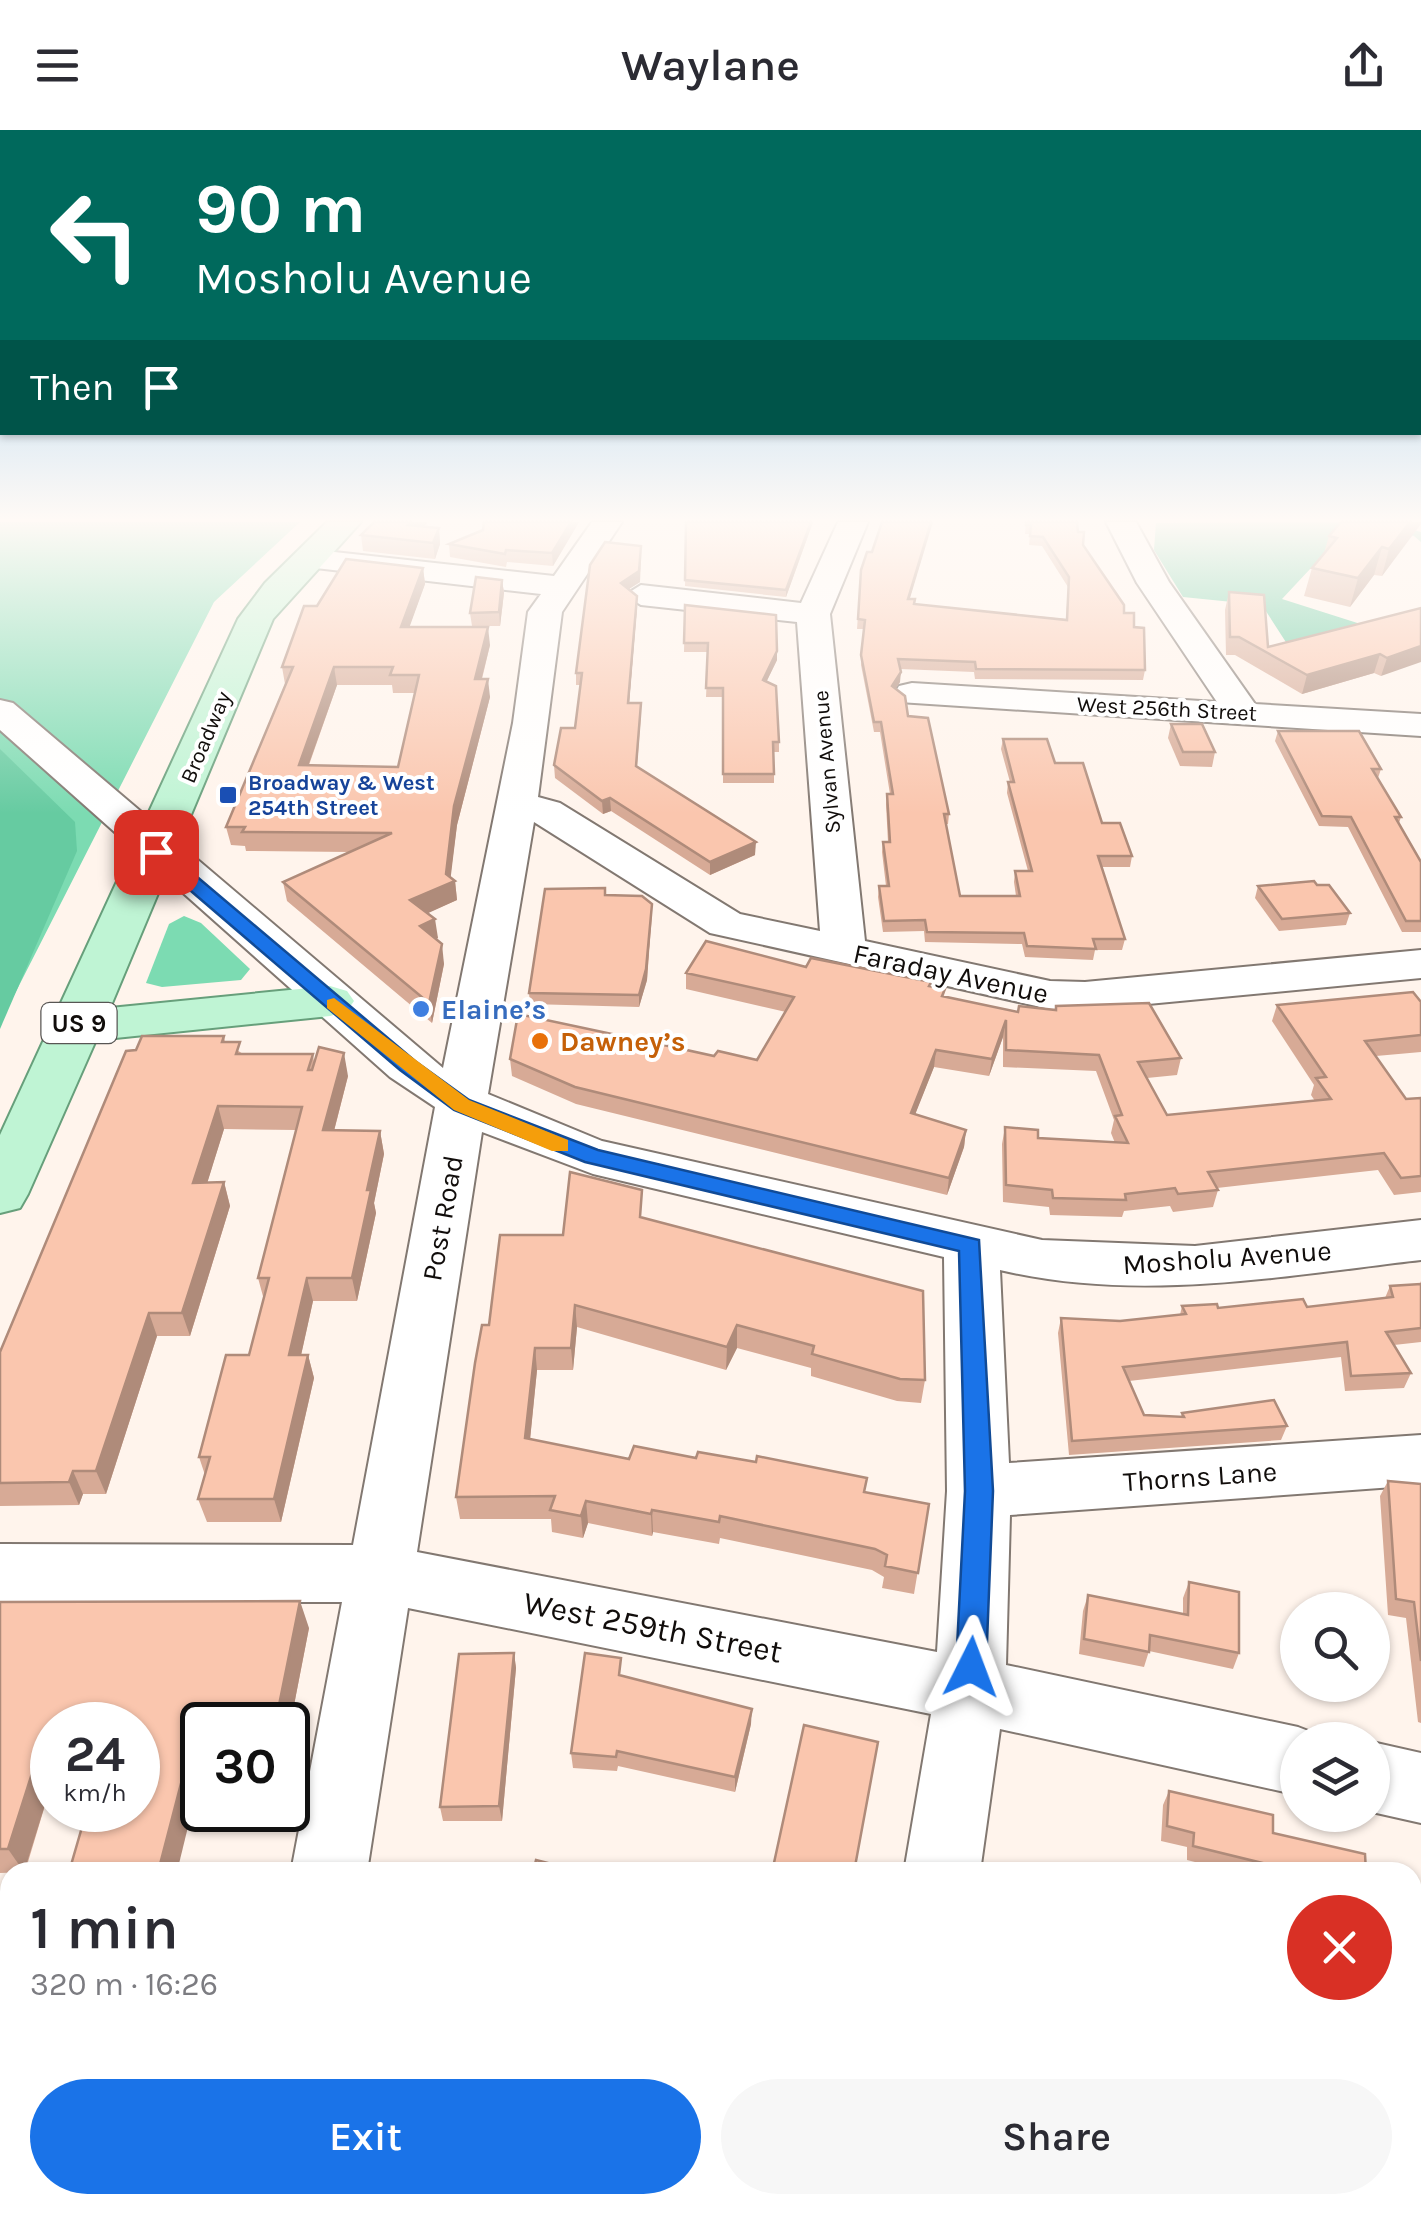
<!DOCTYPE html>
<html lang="en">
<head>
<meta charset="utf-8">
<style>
  body { margin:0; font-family:Karla,sans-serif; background:#f7f7f7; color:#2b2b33; height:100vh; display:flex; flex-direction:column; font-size:38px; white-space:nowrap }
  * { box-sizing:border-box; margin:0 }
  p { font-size:32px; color:#7c7c81 }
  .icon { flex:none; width:55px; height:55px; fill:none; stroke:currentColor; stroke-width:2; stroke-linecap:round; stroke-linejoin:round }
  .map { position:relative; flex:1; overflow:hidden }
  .side { position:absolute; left:0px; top:1732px; width:1422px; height:352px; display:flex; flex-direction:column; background:#fff; border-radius:30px 30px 0 0; box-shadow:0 2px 8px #0004 }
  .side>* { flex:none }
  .banner { position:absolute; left:0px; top:0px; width:1422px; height:305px; box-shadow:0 2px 8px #0004; background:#00695c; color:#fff; overflow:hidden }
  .fabs { position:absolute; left:1280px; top:1462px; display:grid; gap:20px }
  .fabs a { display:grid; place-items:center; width:110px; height:110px; border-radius:50%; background:#fff; box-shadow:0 2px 8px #0004; font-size:50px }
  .speed { position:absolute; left:30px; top:1572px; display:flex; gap:20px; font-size:50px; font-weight:700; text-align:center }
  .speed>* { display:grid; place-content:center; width:130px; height:130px; border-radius:50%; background:#fff; box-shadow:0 2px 8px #0004; line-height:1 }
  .speed small { font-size:25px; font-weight:400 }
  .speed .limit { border:5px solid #111; border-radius:15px; background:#fff; color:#111 }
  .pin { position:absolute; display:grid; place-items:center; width:85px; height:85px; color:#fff; margin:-42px; border-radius:20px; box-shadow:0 5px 15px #0006 }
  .me { position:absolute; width:110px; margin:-55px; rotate:3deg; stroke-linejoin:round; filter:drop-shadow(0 0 8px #0008) }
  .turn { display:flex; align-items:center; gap:35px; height:210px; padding:0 30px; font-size:45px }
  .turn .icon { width:130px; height:130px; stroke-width:2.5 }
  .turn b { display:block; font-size:70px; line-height:85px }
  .then { display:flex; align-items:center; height:95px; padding:0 30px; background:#0003; gap:20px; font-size:38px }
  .round { display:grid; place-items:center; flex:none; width:105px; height:105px; border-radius:52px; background:#f7f7f7 }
  .headline { display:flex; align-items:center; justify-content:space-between; height:170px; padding:0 30px }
  h1 { font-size:60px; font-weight:600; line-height:75px }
  .action { display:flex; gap:20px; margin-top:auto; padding:20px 30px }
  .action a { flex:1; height:115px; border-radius:60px; background:#1a73e8; color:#fff; font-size:40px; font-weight:600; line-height:115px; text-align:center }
  .action a+a { background:#f7f7f7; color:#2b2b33 }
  header { display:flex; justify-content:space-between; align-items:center; height:130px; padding:0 30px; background:#fff; font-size:45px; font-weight:600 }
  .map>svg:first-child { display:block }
  .green { fill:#7cdbb2 }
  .forest { fill:#66cba1 }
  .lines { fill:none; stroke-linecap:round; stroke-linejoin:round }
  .minor-casing { stroke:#827871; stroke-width:4 }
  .major-casing { stroke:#679f7b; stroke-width:4 }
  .minor { fill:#fff; fill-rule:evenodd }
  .major { fill:#bff4d4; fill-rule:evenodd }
  .wall { fill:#d7aa96; fill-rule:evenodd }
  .shaded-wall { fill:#af8b7a }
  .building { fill:#fac6ae; stroke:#af8b7a; stroke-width:2.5; fill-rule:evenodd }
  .route { fill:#1a73e8; stroke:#114b97; stroke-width:2.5 }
  .slow { fill:#f59e0b }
  .transit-dot { fill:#1a4fb4; stroke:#fff; stroke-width:4 }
  .shop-dot { fill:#3f7fe0; stroke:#fff; stroke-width:4 }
  .food-dot { fill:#e8710a; stroke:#fff; stroke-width:4 }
  .labels { text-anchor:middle; stroke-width:8; stroke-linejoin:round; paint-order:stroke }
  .far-street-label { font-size:22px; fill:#110d0b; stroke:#fff }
  .far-transit-label { font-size:22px; font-weight:bold; fill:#164399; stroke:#fff; text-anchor:start }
  .shield { fill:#fff; stroke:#585654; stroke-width:2.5 }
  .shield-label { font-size:25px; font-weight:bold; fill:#110d0b }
  .street-label { font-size:28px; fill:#110d0b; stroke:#fff }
  .shop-label { font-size:28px; font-weight:bold; fill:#366cbe; stroke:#fff; text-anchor:start }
  .food-label { font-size:28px; font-weight:bold; fill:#c56008; stroke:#fff; text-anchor:start }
  .near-street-label { font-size:32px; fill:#110d0b; stroke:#fff }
</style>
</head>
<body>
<header><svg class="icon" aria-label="menu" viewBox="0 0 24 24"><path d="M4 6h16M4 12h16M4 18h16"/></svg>Waylane<svg class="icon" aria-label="share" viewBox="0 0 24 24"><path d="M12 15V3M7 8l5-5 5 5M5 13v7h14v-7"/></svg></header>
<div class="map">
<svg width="1421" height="2084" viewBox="0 0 1421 2084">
  <rect width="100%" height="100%" fill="#fff4ec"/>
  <g class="green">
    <path d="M0,392H300L214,472L0,893Z"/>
    <path d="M184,786L201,793L250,839L241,850L162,857L146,853L169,794Z"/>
  </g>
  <g class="forest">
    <path d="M1386,392L1421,402V412L1414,406L1353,393L1282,469L1370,497L1291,520L1262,475L1183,467L1154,420L1156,393Z"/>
    <path d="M0,619L75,692L77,721L0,899Z"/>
  </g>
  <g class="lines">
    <defs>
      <g id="minor">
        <path d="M592,392H622L562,482L538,667L560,673L740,784L820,801L797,492L641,475L625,465L641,455L801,473L838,392H868L830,484L865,811L1050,851L1085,852L1421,820V848L1085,880L1050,879L710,803L534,692L488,964L602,1011L1042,1110L1195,1116L1421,1090V1130C1282,1146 1138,1173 1000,1140L1009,1333L1421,1305V1355L1010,1385L1006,1535L1298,1597L1324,1607L1325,1610H1298V1665L1000,1599L980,1742H904L931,1584L408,1478L367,1742H291L342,1472H0V1414L353,1415L435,977L390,947L0,600V570L13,573L443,938L513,593L528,482L541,464L307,437L291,428L307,419L554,446ZM482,1002L593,1044L944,1127L947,1361L937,1522L417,1422Z"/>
        <path d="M1106,392H1136L1169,452L1255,574L1421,584V606L899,572L894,564L899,556L912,553L1217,572L1137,453Z"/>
        <path d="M1372,1612L1421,1623V1693L1372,1682Z"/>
        <path d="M228,2075H316L315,2084H227Z"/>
      </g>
      <path id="major" d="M327,392H361L273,489L110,878L330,856L347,861L354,871L347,881L330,886L96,910L28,1064L20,1078L0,1083V1005L238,489L265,453Z"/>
    </defs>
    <use href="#minor" class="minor-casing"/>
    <use href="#major" class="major-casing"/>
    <use href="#minor" class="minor"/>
    <use href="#major" class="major"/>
  </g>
  <g class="wall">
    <path d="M374,392H428L423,397L439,398L440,414L435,429L363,421L361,405Z"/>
    <path d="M484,392H579L553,436L507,432L506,437L450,427L449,414L483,400Z"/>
    <path d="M686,392H813L786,467L685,456Z"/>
    <path d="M1022,392H1077L1078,402L1083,415L1134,497L1145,540L1143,550L975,549L974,542L900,539V552L895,559L908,586L949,684L948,694H946L960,766H1016L1014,752L1015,741H1028L1007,663L1008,652H1010L1001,619L1003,609L1055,633L1102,693L1132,726L1130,737H1101L1125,809L1122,820H1095L1093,830L1025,827L1022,814L925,812L924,801L883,802L878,767L879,756H886L882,722L883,712H888L886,674L887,664H890L880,602H874L861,535L864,499H857L861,440L910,469L915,474L1066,489L1068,457L1042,416L1029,415L1030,404H1025L1026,393Z"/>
    <path d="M1421,392L1382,446L1374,445L1350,477L1304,466L1312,438L1324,423L1329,406Z"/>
    <path d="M641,416L640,452L629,459L637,477L629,573L641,585L637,636L755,725L710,745L611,681L603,684L555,648L554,635L575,598L580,555H576V543Z"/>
    <path d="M423,438L425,454L409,497L490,515L482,549L490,567L457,695L450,748L455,751L457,770L427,783L438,808L436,809L444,834L432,893L287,771L283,752L350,722L246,721L245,716L231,715L226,697L285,554L282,537L317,476ZM337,555H392L393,563H415L398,637L309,635Z"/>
    <path d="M502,450L504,463L500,496H472L470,483Z"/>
    <path d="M1229,462L1268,517L1421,478L1381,546L1374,543L1302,564L1235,525H1226L1225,480Z"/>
    <path d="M685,475L777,530L766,552L779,612V622H774V653H723V567H706L708,522H684Z"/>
    <path d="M1171,594L1215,622L1212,637L1180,636L1168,608Z"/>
    <path d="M1278,601L1381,639L1378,648L1401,687L1399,693L1421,732V802H1402L1348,697L1319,696L1275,611Z"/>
    <path d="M1317,755L1350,783L1346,795L1279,801L1255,768L1258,756Z"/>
    <path d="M605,765L652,785L647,850L639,877L530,874L529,863Z"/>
    <path d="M806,837L931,852L930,856L945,859L944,866L1018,882L1055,880L1056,876L1181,928L1177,945L1147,948L1167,985L1315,971L1311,965L1314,955L1272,891L1277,875L1421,872V922L1376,926L1406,969L1421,968V1062L1394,1065L1378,1040L1217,1058L1218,1060L1213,1077L1173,1082L1170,1076L1124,1081L1122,1087L1050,1085L1049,1077L1003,1072L1002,1014L1005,997L1038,1008L1115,1013L1111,1003L1114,990L1096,941L1003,937V907L989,946L934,937L915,984L966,1000L964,1017L947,1065L576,974L512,946L510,929L640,913L714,926L757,930L786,882L686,859V843Z"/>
    <path d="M224,906L225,912L243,924H313L314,932L348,946L334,1001H380L384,1024L374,1073L376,1083L357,1171H313L301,1225H308L314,1248L281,1392H207L198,1369L205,1345L199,1327L249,1225L264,1170L258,1148L296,1000L224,999L207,1053L224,1052L230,1076L190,1206H157L106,1364H83L79,1375L0,1376V1222L136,920Z"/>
    <path d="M642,1088L925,1250L921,1273L897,1271L811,1246V1238L737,1218L726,1240L577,1197L573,1240H537L530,1309L629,1329L865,1362L929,1374L914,1464L882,1458L884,1447L872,1440L720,1408L719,1414L653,1402L652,1406L588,1393L583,1408L552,1402L551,1389H460L456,1367L489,1195L563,1105Z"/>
    <path d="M1421,1151V1212L1394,1215L1411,1243L1404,1258L1345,1261L1341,1227L1129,1251L1144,1285L1181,1287L1182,1283L1287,1296L1281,1310L1069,1325L1058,1203L1061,1188L1120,1191L1180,1185L1182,1176L1218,1178L1307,1177L1385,1168L1390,1156L1420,1154Z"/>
    <path d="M1388,1351L1421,1354V1593L1418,1592L1406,1488L1388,1485L1380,1366Z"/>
    <path d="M1189,1452L1239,1523L1233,1539L1149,1521L1144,1537L1079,1524L1083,1481L1088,1465L1183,1484V1468Z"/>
    <path d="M0,1472L309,1498L288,1606V1595H202V1668H195L138,1595H52V1662H49L25,1742L0,1743Z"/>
    <path d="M514,1523L516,1538L502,1691H443L440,1677Z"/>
    <path d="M622,1545L751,1594L735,1662L618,1636L617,1641L573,1638L571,1623Z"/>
    <path d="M1169,1661L1273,1703L1366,1742H1235L1187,1730V1717L1161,1711L1163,1675Z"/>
    <path d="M1353,2075H1412L1421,2084H1352Z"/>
  </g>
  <g class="shaded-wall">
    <path d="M411,392H428L410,412L408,395Z"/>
    <path d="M571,392H579L553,436L552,423Z"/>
    <path d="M811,392H813L786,467V460Z"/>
    <path d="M931,392H933L907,478L908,469Z"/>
    <path d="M1410,392H1421V394L1382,446L1389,419Z"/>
    <path d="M439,398L440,414L435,429L433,413Z"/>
    <path d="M641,416L640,452L621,464V453Z"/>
    <path d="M1382,417L1374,445L1350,477L1358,448Z"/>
    <path d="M423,438L425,454L403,515L401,497Z"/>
    <path d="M502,450L504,463L500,496L499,482Z"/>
    <path d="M637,466V477L628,585V573Z"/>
    <path d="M488,497L490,515L477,567L475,549Z"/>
    <path d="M1421,516V532L1381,546L1387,528Z"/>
    <path d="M777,521V530L763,559V550Z"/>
    <path d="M1380,524L1374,543L1302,564L1307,545Z"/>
    <path d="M334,537L337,555L302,653L299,635Z"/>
    <path d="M901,542L900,552L891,566L892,556Z"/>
    <path d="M488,549L490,567L457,695L450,753L455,751L457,770L413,790L410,770L446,744L454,676Z"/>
    <path d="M610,668L611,681L603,684L602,671Z"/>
    <path d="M756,712L755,725L710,745V732Z"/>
    <path d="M652,774L647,850L639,877V865Z"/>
    <path d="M435,789L438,808L422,815L420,796Z"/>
    <path d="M442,814L444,834L432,893L429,873Z"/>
    <path d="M1006,890L1003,907L989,946L992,929Z"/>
    <path d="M936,920L934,937L909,1000L911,983Z"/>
    <path d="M344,923L348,946L328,1024L323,1000Z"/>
    <path d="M218,976L224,999L200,1076L193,1053Z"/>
    <path d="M966,1000L964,1017L947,1065L949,1048Z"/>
    <path d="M380,1001L384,1024L374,1073L376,1083L357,1171L352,1148L367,1060Z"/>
    <path d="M224,1052L230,1076L190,1206L182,1183Z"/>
    <path d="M307,1148L313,1171L296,1248L289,1225Z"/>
    <path d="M575,1175L577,1197L573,1240L571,1218Z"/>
    <path d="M149,1183L157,1206L106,1364L96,1341Z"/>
    <path d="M737,1195V1218L726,1240L727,1217Z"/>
    <path d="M535,1218L537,1240L528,1330L525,1308Z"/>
    <path d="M308,1225L314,1248L281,1392L274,1369Z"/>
    <path d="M73,1341L83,1364L79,1375L69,1352Z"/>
    <path d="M586,1371L588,1393L583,1408L581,1386Z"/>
    <path d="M652,1380L653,1402L652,1406L651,1384Z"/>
    <path d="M300,1471L309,1498L288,1606V1595H275Z"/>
    <path d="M514,1523L516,1538L502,1691L499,1676Z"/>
    <path d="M752,1579L751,1594L735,1662V1647Z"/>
    <path d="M34,1637L49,1662L24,1742L8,1719Z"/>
    <path d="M184,1642L195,1668L177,1742H158Z"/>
    <path d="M75,2075H96L94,2084H73Z"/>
  </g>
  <g class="building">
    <path d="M374,392H411L408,395L439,398L433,413L361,405Z"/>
    <path d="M484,392H571L552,423L506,420L505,424L449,414L483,400Z"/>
    <path d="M686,392H811L786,460L685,450Z"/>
    <path d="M882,392H931L908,469H915L914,474L1067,490L1069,447L1043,407L1030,406L1031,395H1026V392H1077L1078,402H1084L1083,415L1124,475V483H1134V497L1144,498L1145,540L976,539L975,532L898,529L901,542L892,556L905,566L908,586L928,588L949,684H944L960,766H1020L1015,741H1032L1008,652H1014L1003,609H1047L1055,633H1083L1102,693H1120L1132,726H1098L1125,809H1093L1096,819L1027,816L1024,803L927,802L925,790L884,791L879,756H889L883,712H890L887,664H893L881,592H874L861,525L865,490L858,489L861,440L867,422H872Z"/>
    <path d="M1341,392H1410L1389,419L1382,417L1358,448L1312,438L1337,408L1329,406Z"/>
    <path d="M605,412L641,416L639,441L621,453L637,466L628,573H641L636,636L756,712L710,732L610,668L602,671L554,635L561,598H575L582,543H576L590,435Z"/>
    <path d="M346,429L423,438L401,497H488L475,549H488L454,676L446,744L455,751L410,770L435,789L420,796L442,814L429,873L283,752L392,703L242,702L245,697H226L293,537H282L304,476H317ZM334,537H393L390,545H419L398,637L299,635Z"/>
    <path d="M476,447L502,450L499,482L470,483Z"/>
    <path d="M1229,462L1264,465L1268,517L1421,478V516L1387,528L1380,524L1307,545L1239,507H1230Z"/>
    <path d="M685,475L776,485L777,521L763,550L776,556L779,612H773L774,644H723V558H706L708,513H684Z"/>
    <path d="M1171,594H1202L1215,622H1183Z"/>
    <path d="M1278,601H1359L1381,639H1372L1401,687H1395L1421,732V791H1406L1351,687L1322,686Z"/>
    <path d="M1314,751L1317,755H1329L1350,783L1282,789L1258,756Z"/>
    <path d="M605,758V765L642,766L652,774L646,839L639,865L529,863L545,759Z"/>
    <path d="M706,811L806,837L811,828L931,852L929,856L945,859L942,866L1018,882L1019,876L1056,880V876L1149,873L1181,928L1138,932L1167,985L1331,969L1316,948L1326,947L1277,875L1413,862L1421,872V905L1365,911L1406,969L1421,968V1046L1401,1048L1384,1023L1208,1042L1218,1060L1178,1064L1175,1058L1125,1064L1126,1070L1053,1068L1052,1060L1006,1055L1005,997L1038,1000V1008L1128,1013L1115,986L1122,985L1099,925L1006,920V890L992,929L936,920L911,983L966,1000L949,1048L575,957L510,929L518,884L640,910L639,914L641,910L714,926L718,921L757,930L794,867L686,843Z"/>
    <path d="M142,906H224L222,912H240L236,924H313L308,940H312L319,917L344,923L323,1000L380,1001L367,1060H371L352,1148H307L289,1225H308L274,1369H198L210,1327H199L226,1225H249L269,1148H258L302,977L218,976L193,1053L224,1052L182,1183H149L96,1341H73L69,1352L0,1353V1222L126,921L136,920Z"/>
    <path d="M570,1042L642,1060L640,1087L923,1161L925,1250L900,1249L812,1224L814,1216L737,1195L727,1217L575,1175L571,1218H535L525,1308L629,1329L634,1316L696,1328L698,1322L756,1332L757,1326L867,1348L864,1362L929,1374L918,1443L885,1436L887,1425L875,1419L720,1386L719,1392L652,1380L651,1384L586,1371L581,1386L550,1380L555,1366L456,1367L475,1233L482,1195H489L500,1105H563Z"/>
    <path d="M1421,1154V1198L1386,1202L1411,1243L1351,1246L1347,1212L1123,1237L1144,1285L1184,1287L1182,1283L1274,1270L1287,1296L1072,1311L1061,1188L1120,1191L1186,1184L1182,1176L1217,1174L1218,1178L1303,1169L1307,1177L1393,1167L1390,1156Z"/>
    <path d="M1388,1351L1421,1354V1531L1414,1472L1396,1469Z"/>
    <path d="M1189,1452L1239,1462V1523L1150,1505L1149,1522L1084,1509L1088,1465L1188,1485Z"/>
    <path d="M300,1471L275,1595H202V1642H184L158,1742H69L87,1680H138V1595H52V1637H34L8,1719H0V1472Z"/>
    <path d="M514,1523L499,1676L440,1677L459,1524Z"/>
    <path d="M585,1523L621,1528L619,1545L752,1579L735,1647L617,1621L616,1627L571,1623Z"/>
    <path d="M804,1595L878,1612L854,1742H772Z"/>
    <path d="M1169,1661L1273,1685V1703L1365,1724L1366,1742H1299L1193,1716L1194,1703L1167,1696Z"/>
    <path d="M536,1730L583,1742H533Z"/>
    <path d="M1412,1843L1421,1845V2084H1364L1363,2075H1412Z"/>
    <path d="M10,1951V2075H75L73,2084H0V1986Z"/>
    <path d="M407,2075H482L512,2084H404Z"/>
    <path d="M699,2075H766L764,2084H697Z"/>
  </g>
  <linearGradient id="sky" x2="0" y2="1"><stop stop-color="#82c0ee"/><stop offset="0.57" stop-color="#fffaf6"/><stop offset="1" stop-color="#fffaf6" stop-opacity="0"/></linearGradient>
  <rect width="1421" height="684" fill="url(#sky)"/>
  <path class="route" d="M150,718H163L415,931L469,970L598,1020L979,1110L993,1361L986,1537L982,1547L971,1551L961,1547L956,1537L965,1361L959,1121L585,1032L454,980L400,940L150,726Z"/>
  <path class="slow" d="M334,868L469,970L568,1010V1021H552L454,980L327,878V870Z"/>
  <rect class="transit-dot" x="218" y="655" width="20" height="20" rx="5"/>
  <circle class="shop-dot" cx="421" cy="879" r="10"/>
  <circle class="food-dot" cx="540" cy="911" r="10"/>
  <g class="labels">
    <g class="far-street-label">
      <text transform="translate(1167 578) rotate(3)" y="8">West 256th Street</text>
      <text transform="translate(205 607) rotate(-67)" y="8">Broadway</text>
      <text transform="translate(826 632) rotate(-95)" y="8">Sylvan Avenue</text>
    </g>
    <g class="far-transit-label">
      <text x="248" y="660">Broadway &amp; West<tspan x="248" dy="25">254th Street</tspan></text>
    </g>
    <rect class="shield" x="41.5" y="873" width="75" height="40" rx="8"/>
    <g class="shield-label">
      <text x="79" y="902">US 9</text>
    </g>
    <g class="street-label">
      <text transform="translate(951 843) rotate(12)" y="10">Faraday Avenue</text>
      <text transform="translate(442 1088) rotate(-80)" y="10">Post Road</text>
      <text transform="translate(1227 1127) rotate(-4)" y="10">Mosholu Avenue</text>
      <text transform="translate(1200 1346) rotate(-4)" y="10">Thorns Lane</text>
    </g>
    <g class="shop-label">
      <text x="441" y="889">Elaine’s</text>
    </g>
    <g class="food-label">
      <text x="560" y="921">Dawney’s</text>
    </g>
    <g class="near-street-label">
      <text transform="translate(653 1497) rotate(11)" y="11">West 259th Street</text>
    </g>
  </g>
</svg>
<div class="fabs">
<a><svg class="icon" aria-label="search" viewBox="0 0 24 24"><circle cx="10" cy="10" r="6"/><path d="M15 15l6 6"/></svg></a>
<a><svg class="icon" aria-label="layers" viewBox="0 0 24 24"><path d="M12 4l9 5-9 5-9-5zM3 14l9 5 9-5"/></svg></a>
</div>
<div class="speed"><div>24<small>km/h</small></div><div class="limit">30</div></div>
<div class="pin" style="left:156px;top:722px;background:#d93025"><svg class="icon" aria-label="arrive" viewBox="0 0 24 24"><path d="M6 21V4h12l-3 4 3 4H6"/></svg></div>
<svg class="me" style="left:971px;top:1537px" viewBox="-20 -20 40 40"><path d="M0-17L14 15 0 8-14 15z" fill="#1a73e8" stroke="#fff" stroke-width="4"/></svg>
<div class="banner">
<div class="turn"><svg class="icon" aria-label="left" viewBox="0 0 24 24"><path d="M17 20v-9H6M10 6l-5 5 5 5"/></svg><div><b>90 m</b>Mosholu Avenue</div></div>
<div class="then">Then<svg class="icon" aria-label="arrive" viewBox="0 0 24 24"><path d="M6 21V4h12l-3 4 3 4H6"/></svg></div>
</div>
<section class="side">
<div class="headline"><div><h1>1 min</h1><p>320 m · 16:26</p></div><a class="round" style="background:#d93025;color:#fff"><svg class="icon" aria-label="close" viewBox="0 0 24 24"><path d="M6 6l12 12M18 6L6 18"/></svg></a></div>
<div class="action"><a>Exit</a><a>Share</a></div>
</section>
</div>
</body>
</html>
